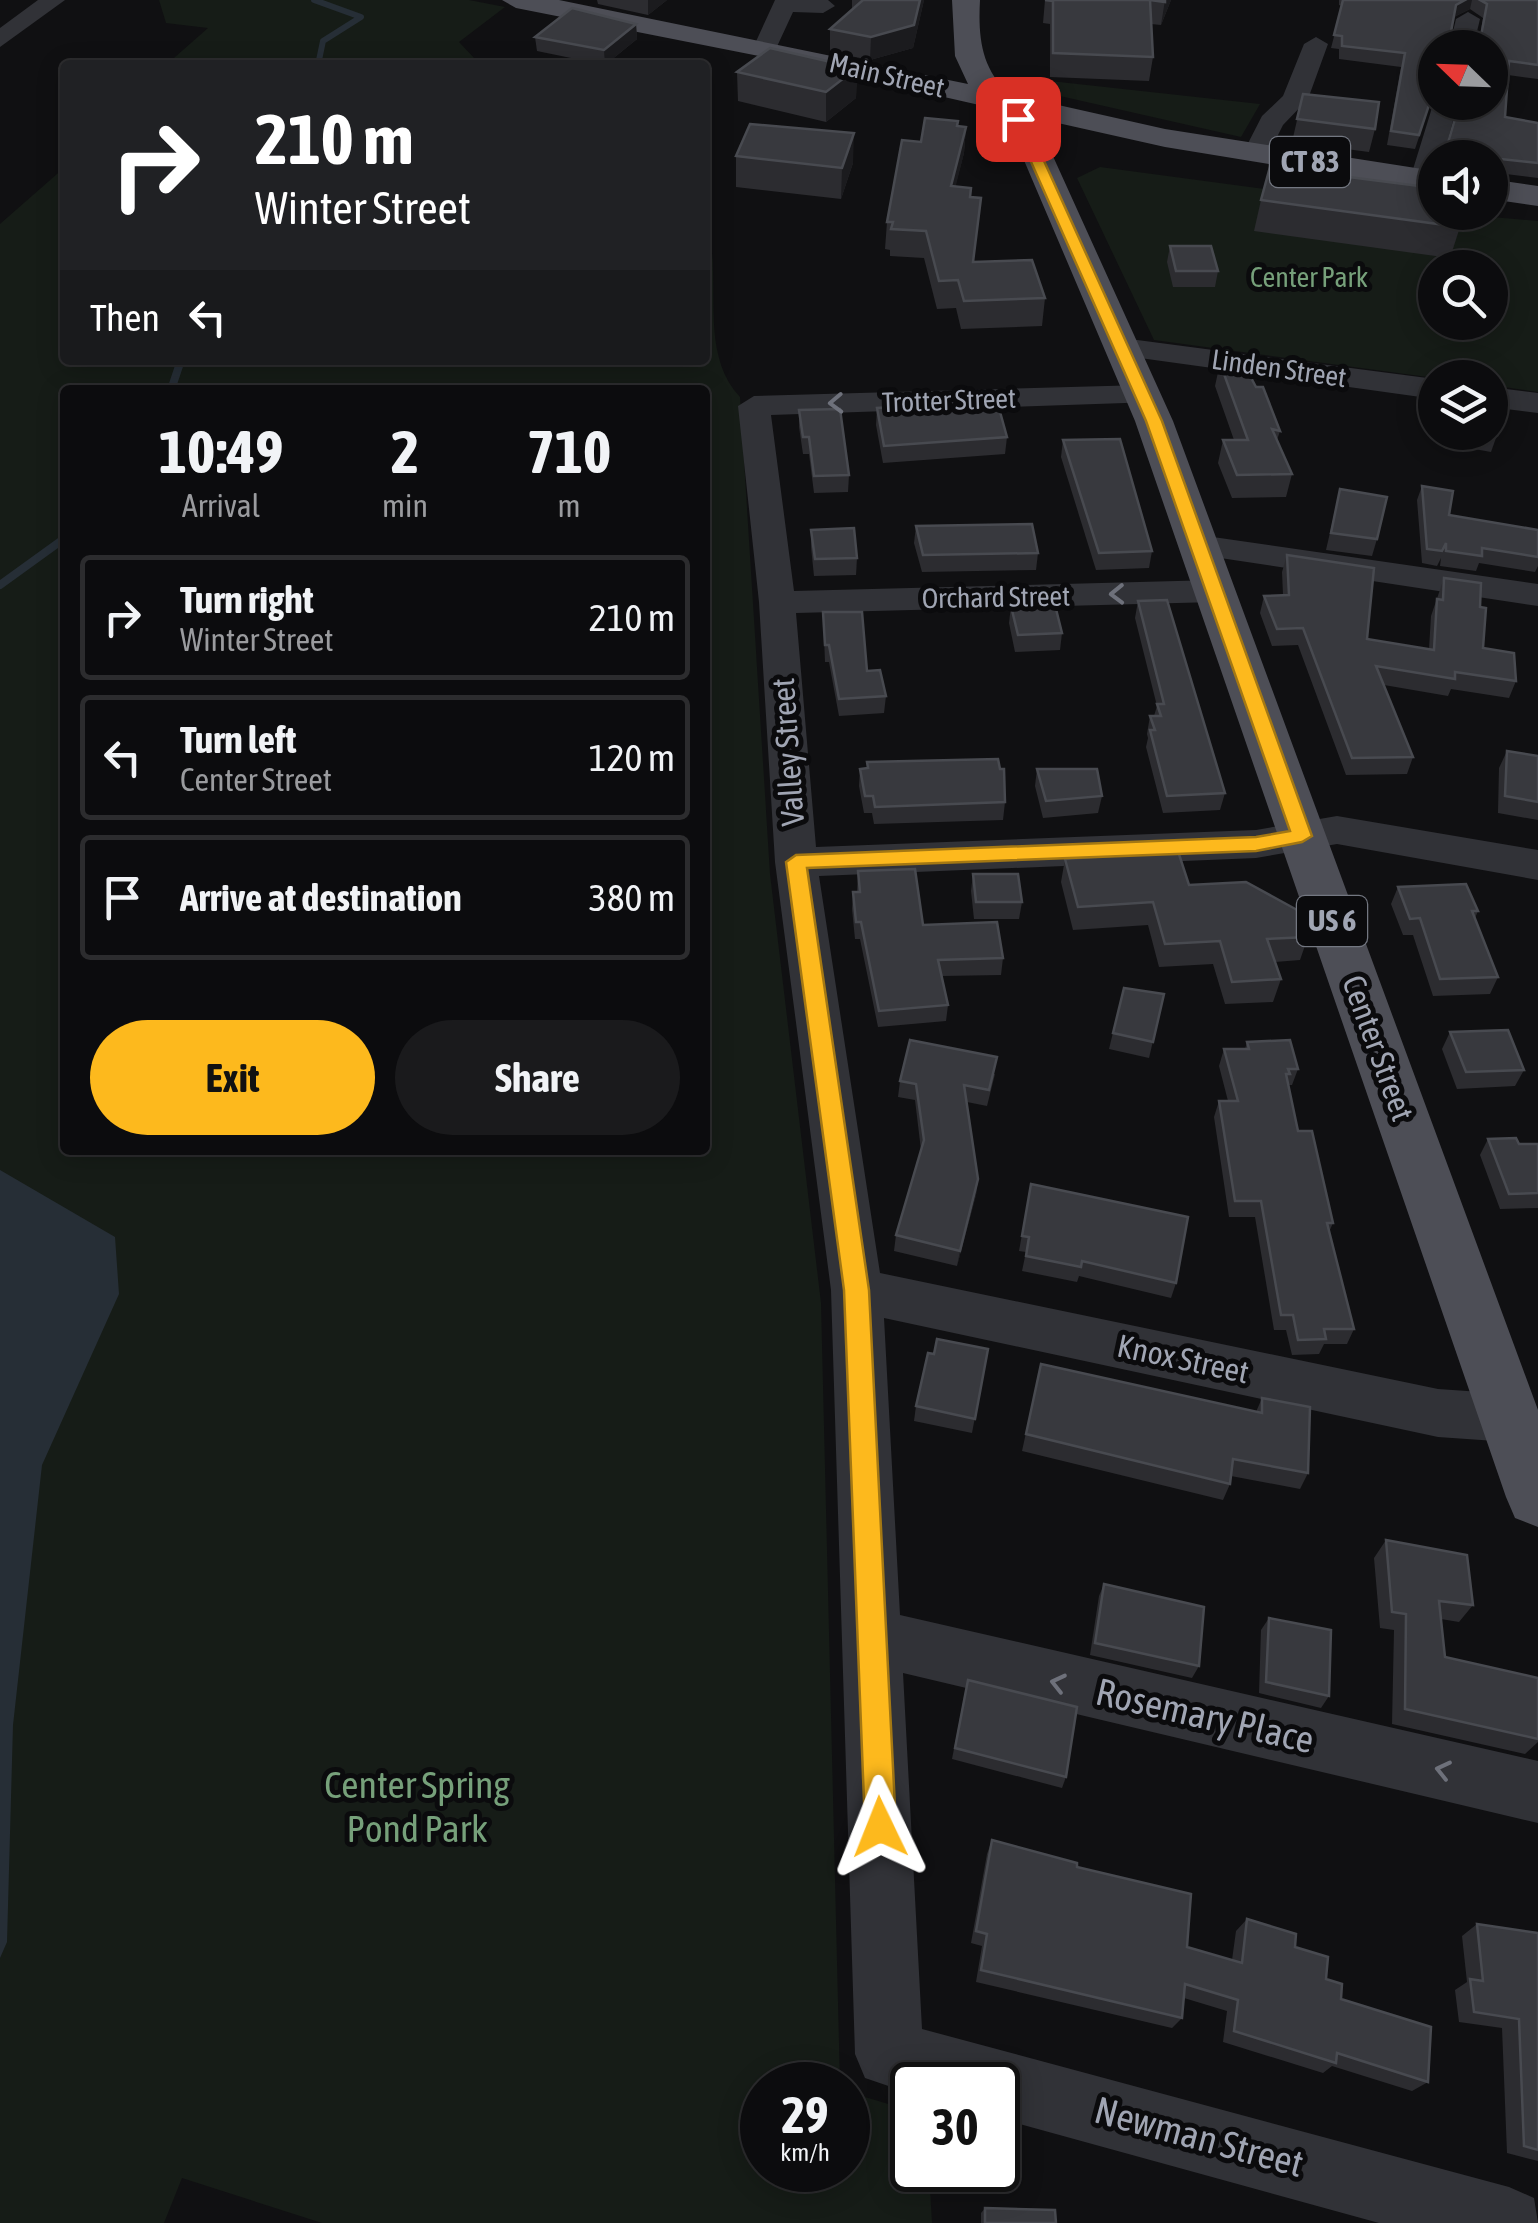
<!DOCTYPE html>
<html lang="en">
<head>
<meta charset="utf-8">
<style>
  body { margin:0; font-family:"Asap Condensed",sans-serif; background:#1a1a1c; color:#f1f3f6; height:100vh; display:flex; flex-direction:column; font-size:38px; white-space:nowrap }
  * { box-sizing:border-box; margin:0 }
  p { font-size:32px; color:#9a9b9e }
  .icon { flex:none; width:55px; height:55px; fill:none; stroke:currentColor; stroke-width:2; stroke-linecap:round; stroke-linejoin:round }
  .map { position:relative; flex:1; overflow:hidden }
  .panel { position:absolute; left:60px; top:385px; width:650px; height:770px; display:flex; flex-direction:column; background:#0c0c0e; border-radius:10px; box-shadow:0 5px 25px #0003,0 0 0 2px #2c2c2e }
  .panel>* { flex:none }
  .banner { position:absolute; left:60px; top:60px; width:650px; height:305px; border-radius:10px; box-shadow:0 5px 25px #0003,0 0 0 2px #2c2c2e; background:#202124; color:#fff; overflow:hidden }
  .needle { width:65px; rotate:293deg }
  .controls { position:absolute; left:1418px; top:30px; display:grid; gap:20px }
  .controls a { display:grid; place-items:center; width:90px; height:90px; border-radius:50%; background:#0c0c0e; box-shadow:0 5px 25px #0003,0 0 0 2px #2c2c2e; font-size:50px }
  .speed { position:absolute; left:740px; top:2062px; display:flex; gap:20px; font-size:50px; font-weight:700; text-align:center }
  .speed>* { display:grid; place-content:center; width:130px; height:130px; border-radius:50%; background:#0c0c0e; box-shadow:0 5px 25px #0003,0 0 0 2px #2c2c2e; line-height:1 }
  .speed small { font-size:25px; font-weight:400 }
  .speed .limit { border:5px solid #111; border-radius:15px; background:#fff; color:#111 }
  .pin { position:absolute; display:grid; place-items:center; width:85px; height:85px; color:#fff; margin:-42px; border-radius:20px; box-shadow:0 5px 15px #0006 }
  .me { position:absolute; width:110px; margin:-55px; rotate:358deg; stroke-linejoin:round; filter:drop-shadow(0 0 8px #0008) }
  .turn { display:flex; align-items:center; gap:35px; height:210px; padding:0 30px; font-size:45px }
  .turn .icon { width:130px; height:130px; stroke-width:2.5 }
  .turn b { display:block; font-size:70px; line-height:85px }
  .then { display:flex; align-items:center; height:95px; padding:0 30px; background:#0003; gap:20px; font-size:38px }
  .eta { display:flex; justify-content:space-evenly; align-items:center; height:170px; text-align:center }
  .eta b { font-size:60px; font-weight:700; line-height:70px }
  .button { display:flex; gap:20px; margin-top:auto; padding:20px 30px }
  .button a { flex:1; height:115px; border-radius:60px; background:#fdb91d; color:#111; font-size:40px; font-weight:700; line-height:115px; text-align:center }
  .button a+a { background:#1a1a1c; color:#f1f3f6 }
  ul { padding:0; list-style:none }
  li { display:flex; align-items:center; gap:30px; height:125px; margin:0 20px 15px; padding:0 10px; border:5px solid #2c2c2e; border-radius:10px }
  li div { flex:1 }
  li b { display:block; font-size:38px }
  li em { font-style:normal }
  .map>svg:first-child { display:block }
  .green { fill:#161c17; fill-rule:evenodd }
  .water { fill:#262e36 }
  .lines { fill:none; stroke-linecap:round; stroke-linejoin:round }
  .stream-far1 { stroke:#262e36; stroke-width:6 }
  .stream { stroke:#262e36; stroke-width:8 }
  .minor { fill:#313237; fill-rule:evenodd }
  .major { fill:#4d4e56; fill-rule:evenodd }
  .wall { fill:#2c2c30; fill-rule:evenodd }
  .shaded-wall { fill:#1b1b1e }
  .building { fill:#38393e; stroke:#484a50; stroke-width:2.5 }
  .oneway { stroke:#6e717b }
  .route { fill:#fdb91d; stroke:#a47813; stroke-width:2.5 }
  .labels { text-anchor:middle; stroke-width:10; stroke-linejoin:round; paint-order:stroke }
  .far-street-label { font-size:28px; fill:#a0a5b3; stroke:#0b0b0d }
  .far-park-label { font-size:28px; fill:#76a07a; stroke:#0b0b0d }
  .shield { fill:#0b0b0d; stroke:#737781; stroke-width:2.5 }
  .shield-label { font-size:30px; font-weight:bold; fill:#a0a5b3 }
  .street-label { font-size:32px; fill:#a0a5b3; stroke:#0b0b0d }
  .near-street-label { font-size:38px; fill:#a0a5b3; stroke:#0b0b0d }
  .near-park-label { font-size:38px; fill:#76a07a; stroke:#0b0b0d }
</style>
</head>
<body>
<div class="map">
<svg width="1538" height="2223" viewBox="0 0 1538 2223">
  <rect width="100%" height="100%" fill="#101012"/>
  <g class="green">
    <path d="M159,0H469L505,7L459,42L475,59L501,65H166L208,28L166,23Z"/>
    <path d="M1041,80L1260,104L1241,137L1060,96Z"/>
    <path d="M65,167V360H705V217C725,274 696,350 740,397L770,874L821,1303L840,2085H762V2170H848V2092L912,2111V2170H929L932,2223H322L182,2178L164,2223H0V224ZM65,390H705V1150H65Z"/>
    <path d="M1100,167L1435,212L1538,221V392L1490,385V378H1435L1154,340L1077,178ZM1435,268H1490V322H1435Z"/>
  </g>
  <path class="water" d="M0,1170L115,1237L119,1294L42,1465L13,1725L7,1942L0,1958Z"/>
  <g class="lines">
    <path class="stream-far1" d="M314,0L361,17L323,41L318,65"/>
    <g class="stream">
      <path d="M171,390L181,360"/>
      <path d="M0,585L65,538"/>
    </g>
    <g class="minor">
      <path d="M38,0H65L0,47V28Z"/>
      <path d="M775,0H828L835,6L823,13L793,12L774,53H756L753,48Z"/>
      <path d="M1468,12L1480,19L1473,48H1449L1456,19Z"/>
      <path d="M1316,37L1328,44L1308,99L1283,125L1266,159H1246L1243,153L1262,116L1283,96L1304,44Z"/>
      <path d="M1435,98V102H1458L1443,158H1435V183L1424,187L1410,179Z"/>
      <path d="M1122,338L1435,379V399L1111,354L1106,347Z"/>
      <path d="M1143,385L1154,388L1159,395L1154,402L771,415L794,591L1215,580L1228,583L1233,591L1228,599L1215,602L796,613L816,847L1256,830L1337,816L1538,850V880L1337,844L1256,858L819,876L880,1273L1438,1389L1510,1394L1529,1401L1537,1418L1529,1435L1510,1442L1438,1437L884,1318L900,1615L1538,1761V1823L903,1673L922,2029L1509,2187L1534,2198L1538,2223H1379L998,2118V2085H912V2094L865,2078L855,2054L831,1290L775,862L759,602L738,406L754,396Z"/>
      <path d="M1490,387L1538,393V413L1490,407Z"/>
      <path d="M1199,535L1538,584V606L1187,553L1181,546L1187,539Z"/>
    </g>
    <g class="major">
      <path d="M502,0H559L968,84L955,56L952,0H980C978,37 981,68 1009,94L1165,129L1435,171V191L1165,147L1031,117L1042,132L1173,421L1538,1410V1527L1515,1518L1506,1497L1135,421L1012,132L988,107L795,63L516,8Z"/>
      <path d="M1490,179L1538,186V206L1490,199Z"/>
    </g>
  </g>
  <g class="wall">
    <path d="M597,0H667L648,15L598,4Z"/>
    <path d="M852,0H924L913,48L870,60L830,52V29L852,10Z"/>
    <path d="M1045,0H1171L1161,25L1151,24L1153,57L1149,81L1050,77V24L1043,23Z"/>
    <path d="M1339,0H1538V79L1508,75L1505,117L1538,123V178L1490,172V158H1444L1460,102H1490L1435,48V95H1433L1415,149L1387,145L1401,67L1339,59V49L1331,48L1342,6L1339,5ZM1470,9L1483,18L1480,36L1450,37L1454,17Z"/>
    <path d="M636,24L637,39L605,65L537,51L535,37Z"/>
    <path d="M857,68L856,98L826,122L738,101L737,72Z"/>
    <path d="M1303,94L1375,129L1369,152L1292,142Z"/>
    <path d="M958,121V126L966,127L964,153L955,187L970,197L974,262L1045,298L1042,326L961,329L956,308L937,309L924,258L890,256V250L885,249L887,222L921,142Z"/>
    <path d="M736,156L853,163L841,199L736,187Z"/>
    <path d="M1261,200L1460,227L1450,258L1254,231Z"/>
    <path d="M1170,246L1218,271L1215,287H1173L1167,262Z"/>
    <path d="M1220,363L1280,431L1277,440L1292,474L1286,497L1232,498L1218,463L1223,440H1234L1215,386Z"/>
    <path d="M877,408L1007,437L1005,454L883,463L876,425Z"/>
    <path d="M799,410L849,475L848,492L814,493L809,454H803L799,427Z"/>
    <path d="M1453,432H1490L1497,435L1491,452L1452,445Z"/>
    <path d="M1063,440L1152,551L1149,568L1096,570L1061,457Z"/>
    <path d="M1422,486L1449,515L1538,530V566L1535,572L1479,563L1476,571L1440,566L1441,558L1437,566L1422,563L1417,500Z"/>
    <path d="M1340,489L1377,539L1372,556L1326,550Z"/>
    <path d="M916,526L1038,553L1036,570L922,572L914,543Z"/>
    <path d="M811,530L857,558L856,575L814,576L811,547Z"/>
    <path d="M1287,555L1367,639L1429,649L1431,616L1444,578L1480,607L1483,648L1516,681L1509,698L1451,689L1448,696L1384,685L1413,757L1407,774L1346,775L1298,645L1272,646L1260,613L1264,596L1283,595L1282,572Z"/>
    <path d="M1138,601L1225,793L1220,810L1163,813L1146,747L1148,738L1147,734L1150,716H1154L1157,706L1135,618Z"/>
    <path d="M1011,606L1062,633L1060,650L1015,652L1009,623Z"/>
    <path d="M823,612L886,696L884,713L839,716L829,662H825Z"/>
    <path d="M1507,751L1538,756V820L1498,813L1499,768Z"/>
    <path d="M867,762L1005,802L1003,820L874,824L872,813H864L859,786L860,769L867,768Z"/>
    <path d="M1037,769L1102,796L1098,813L1043,818L1035,786Z"/>
    <path d="M1137,843L1189,885L1308,937L1300,960L1275,962L1281,979L1273,1002L1225,1004L1213,964L1159,967L1148,925L1073,930L1061,882L1065,859L1134,855Z"/>
    <path d="M858,871L923,925L1003,958L1001,975L942,976L948,1005L946,1021L878,1027L860,939H855L852,909L853,892H857Z"/>
    <path d="M973,874L1022,902L1019,919H974L971,891Z"/>
    <path d="M1398,887L1478,911L1475,918L1498,977L1490,994L1433,996L1413,935H1403L1391,904Z"/>
    <path d="M1124,988L1164,994L1149,1058L1109,1049Z"/>
    <path d="M1450,1032L1524,1070L1515,1086L1457,1089L1442,1049Z"/>
    <path d="M1247,1042L1298,1069L1292,1085H1288L1298,1131L1333,1223L1329,1232L1354,1329L1347,1344H1324L1319,1354L1292,1355L1286,1330H1274L1255,1217H1229L1214,1117L1219,1101H1228L1219,1066L1224,1049H1245Z"/>
    <path d="M995,1074L987,1106L967,1102L978,1179L976,1195L957,1266L894,1251L896,1235L921,1150L915,1100L898,1097L900,1081Z"/>
    <path d="M1488,1139L1519,1144H1538V1208L1500,1209L1480,1155Z"/>
    <path d="M1031,1184L1176,1283L1171,1298L1079,1276L1077,1282L1022,1271L1026,1252L1019,1251Z"/>
    <path d="M988,1349L972,1433L914,1421L916,1406L934,1354Z"/>
    <path d="M1041,1364L1256,1412L1262,1398L1308,1473L1300,1489L1231,1476L1230,1484L1223,1500L1022,1451Z"/>
    <path d="M1386,1540L1473,1605L1459,1622L1441,1619L1445,1657L1538,1678V1742L1525,1754L1392,1724L1394,1630L1380,1628L1374,1558Z"/>
    <path d="M1104,1584L1199,1666L1192,1678L1090,1655L1099,1596Z"/>
    <path d="M1269,1618L1329,1696L1321,1708L1259,1693L1261,1630Z"/>
    <path d="M965,1692L1066,1777L1062,1788L952,1759Z"/>
    <path d="M992,1840L1077,1867L1187,1947L1232,1960L1236,1931L1247,1919L1295,1947L1326,1979L1341,1999L1428,2082L1412,2091L1332,2066L1323,2073L1223,2042L1227,2011L1184,1998L1182,2018L1172,2028L976,1982L982,1946L971,1943L987,1854Z"/>
    <path d="M1477,1924L1538,1933V2161L1507,2153L1502,2028L1459,2022L1455,1990L1467,1982L1462,1936Z"/>
    <path d="M985,2208L1056,2223H981V2213Z"/>
  </g>
  <g class="shaded-wall">
    <path d="M648,0H667L648,15Z"/>
    <path d="M920,0H924L913,48L870,60L871,37Z"/>
    <path d="M1165,0H1171L1161,25Z"/>
    <path d="M1465,0H1472L1470,9L1452,18L1456,5Z"/>
    <path d="M636,24L637,39L605,65L604,50Z"/>
    <path d="M857,68L856,98L826,122V92Z"/>
    <path d="M966,127L964,153L949,213L951,186Z"/>
    <path d="M854,133L853,163L841,199L842,168Z"/>
    <path d="M978,1179L976,1195L957,1266L960,1251Z"/>
  </g>
  <g class="building">
    <path d="M863,0H920L914,25L871,37L830,29Z"/>
    <path d="M1045,0H1165V2L1150,0L1153,57L1053,53V1Z"/>
    <path d="M1343,0H1465L1456,5L1450,37L1481,36L1487,4L1480,0H1538V65L1509,61L1505,117L1538,123V163L1445,153L1460,102H1490V48H1435V87L1419,135L1391,131L1405,53L1342,46V36L1334,35Z"/>
    <path d="M572,8L636,24L604,50L535,37Z"/>
    <path d="M770,48L857,68L826,92L737,72Z"/>
    <path d="M1303,94L1379,102L1375,129L1297,119Z"/>
    <path d="M925,118L958,121L957,126L966,127L951,186L971,188L970,197L981,198L973,262L1032,260L1045,298L964,301L958,280L939,281L926,231L891,229L893,222H887L902,140L921,142Z"/>
    <path d="M750,124L854,133L842,168L736,156Z"/>
    <path d="M1270,167L1435,188V212H1462L1460,227L1261,200Z"/>
    <path d="M1170,246H1211L1218,271H1176Z"/>
    <path d="M1239,355L1256,387H1263L1280,431L1272,429L1292,474L1237,475L1223,440H1248L1220,363Z"/>
    <path d="M997,401L1007,437L884,446L877,408Z"/>
    <path d="M1490,405L1499,406L1497,435L1482,432H1490Z"/>
    <path d="M840,409L849,475L814,476L809,437H803L799,410Z"/>
    <path d="M1120,439L1152,551L1099,553L1063,440Z"/>
    <path d="M1422,486L1453,491L1449,515L1538,530V557L1482,548V556L1446,551V543L1442,551L1427,549Z"/>
    <path d="M1340,489L1387,497L1377,539L1331,533Z"/>
    <path d="M1032,524L1038,553L923,555L916,526Z"/>
    <path d="M854,528L857,558L815,559L811,530Z"/>
    <path d="M1287,555L1374,568L1367,639L1434,650L1437,599L1443,600L1444,578L1481,583L1480,607L1486,608L1483,648L1514,653L1516,681L1455,672V679L1376,666L1413,757L1352,758L1303,628L1277,629L1264,596L1289,595Z"/>
    <path d="M1167,600L1225,793L1167,796L1150,730H1155L1150,716H1161L1157,704H1164L1138,601Z"/>
    <path d="M1055,605L1062,633L1018,635L1011,606Z"/>
    <path d="M823,612H862L867,671L880,670L886,696L839,699L829,645H825Z"/>
    <path d="M1507,751L1538,756V802L1505,796Z"/>
    <path d="M998,759L1000,769H1004L1005,802L875,807L873,796H865L860,769L868,768L867,762Z"/>
    <path d="M1037,769H1097L1102,796L1046,801Z"/>
    <path d="M1175,842L1189,885L1246,882L1299,911L1308,937L1267,939L1281,979L1232,982L1220,941L1165,944L1153,902L1078,907L1065,859L1140,854L1137,843Z"/>
    <path d="M915,869L923,925L997,922L1003,958L938,960L948,1005L879,1011L861,922H856L853,892H860L858,871Z"/>
    <path d="M973,874H1018L1022,902H976Z"/>
    <path d="M1466,884L1478,911H1472L1498,977L1440,979L1420,918L1410,919L1398,887Z"/>
    <path d="M1124,988L1164,994L1153,1042L1113,1033Z"/>
    <path d="M1508,1030L1524,1070L1466,1072L1450,1032Z"/>
    <path d="M910,1040L997,1057L989,1090L964,1085L978,1179L960,1251L896,1235L924,1140L916,1084L900,1081Z"/>
    <path d="M1290,1040L1298,1069H1288L1290,1074H1286L1298,1131H1312L1333,1223H1327L1354,1329H1324L1326,1339L1298,1340L1293,1315H1281L1261,1201H1235L1219,1101H1238L1224,1049H1249L1247,1042Z"/>
    <path d="M1516,1138L1519,1144H1538V1193L1509,1194L1488,1139Z"/>
    <path d="M1031,1184L1188,1217L1176,1283L1082,1261L1081,1267L1026,1256L1029,1237L1022,1236Z"/>
    <path d="M937,1339L988,1349L975,1419L916,1406L928,1353L934,1354Z"/>
    <path d="M1041,1364L1262,1413V1398L1310,1407L1308,1473L1233,1459L1230,1484L1026,1434Z"/>
    <path d="M1386,1540L1467,1555L1473,1605L1439,1601L1445,1657L1538,1678V1739L1405,1709L1406,1614L1392,1612Z"/>
    <path d="M1104,1584L1204,1607L1199,1666L1095,1643Z"/>
    <path d="M1269,1618L1331,1630L1329,1696L1266,1682Z"/>
    <path d="M968,1680L1077,1707L1066,1777L955,1748Z"/>
    <path d="M992,1840L1077,1863V1867L1191,1894L1187,1947L1242,1963L1247,1919L1296,1934L1295,1947L1328,1957L1326,1979L1342,1984L1341,1999L1431,2027L1428,2082L1337,2053L1336,2063L1234,2031L1238,2000L1185,1984L1182,2018L981,1970L987,1934L976,1931Z"/>
    <path d="M1477,1924L1538,1933V2150L1524,2146L1519,2019L1474,2012L1470,1979L1483,1981Z"/>
    <path d="M985,2208L1055,2210L1056,2223H985Z"/>
  </g>
  <defs><path id="oneway-chevron" d="M-2-3.5L2.5 0L-2 3.5" fill="none" stroke-width="1.6" stroke-linecap="round" stroke-linejoin="round" transform="scale(2.5)"/></defs>
  <g class="oneway">
    <use href="#oneway-chevron" transform="translate(836 403) rotate(178)"/>
    <use href="#oneway-chevron" transform="translate(1117 594) rotate(179)"/>
    <use href="#oneway-chevron" transform="translate(1058 1683) rotate(-167)"/>
    <use href="#oneway-chevron" transform="translate(1443 1770) rotate(-167)"/>
  </g>
  <path class="route" d="M1018,115L1025,119L1162,421L1312,836L1302,842L1256,851L807,868L869,1290L896,1827L891,1838L880,1842L870,1838L865,1827L844,1290L786,862L796,855L1256,837L1290,831L1146,421L1012,119Z"/>
  <g class="labels">
    <g class="far-street-label">
      <text transform="translate(887 75) rotate(13)" y="10">Main Street</text>
      <text transform="translate(1279 368) rotate(8)" y="10">Linden Street</text>
      <text transform="translate(949 400) rotate(-2)" y="10">Trotter Street</text>
      <text transform="translate(996 597) rotate(-1)" y="10">Orchard Street</text>
    </g>
    <g class="far-park-label">
      <text x="1309" y="287">Center Park</text>
    </g>
    <g class="shield">
      <rect x="1270" y="137" width="80" height="50" rx="8"/>
      <rect x="1297" y="896" width="70" height="50" rx="8"/>
    </g>
    <g class="shield-label">
      <text x="1310" y="172">CT 83</text>
      <text x="1332" y="931">US 6</text>
    </g>
    <g class="street-label">
      <text transform="translate(788 752) rotate(-94)" y="11">Valley Street</text>
      <text transform="translate(1378 1048) rotate(70)" y="11">Center Street</text>
      <text transform="translate(1183 1359) rotate(12)" y="11">Knox Street</text>
    </g>
    <g class="near-street-label">
      <text transform="translate(1205 1716) rotate(13)" y="13">Rosemary Place</text>
      <text transform="translate(1199 2137) rotate(15)" y="13">Newman Street</text>
    </g>
    <g class="near-park-label">
      <text x="417" y="1798">Center Spring<tspan x="417" dy="44">Pond Park</tspan></text>
    </g>
  </g>
</svg>
<div class="controls">
<a><svg class="needle" viewBox="-14 -14 28 28"><path d="M0-13l5 13h-10z" fill="#e53935"/><path d="M0 13l5-13h-10z" fill="#9a9b9e"/></svg></a>
<a><svg class="icon" aria-label="sound" viewBox="0 0 24 24"><path d="M4 9h4l5-4v14l-5-4H4zM17 9q2 3 0 6"/></svg></a>
<a><svg class="icon" aria-label="search" viewBox="0 0 24 24"><circle cx="10" cy="10" r="6"/><path d="M15 15l6 6"/></svg></a>
<a><svg class="icon" aria-label="layers" viewBox="0 0 24 24"><path d="M12 4l9 5-9 5-9-5zM3 14l9 5 9-5"/></svg></a>
</div>
<div class="speed"><div>29<small>km/h</small></div><div class="limit">30</div></div>
<div class="pin" style="left:1018px;top:119px;background:#d93025"><svg class="icon" aria-label="arrive" viewBox="0 0 24 24"><path d="M6 21V4h12l-3 4 3 4H6"/></svg></div>
<svg class="me" style="left:880px;top:1827px" viewBox="-20 -20 40 40"><path d="M0-17L14 15 0 8-14 15z" fill="#fdb91d" stroke="#fff" stroke-width="4"/></svg>
<div class="banner">
<div class="turn"><svg class="icon" aria-label="right" viewBox="0 0 24 24"><path d="M7 20v-9h11M14 6l5 5-5 5"/></svg><div><b>210 m</b>Winter Street</div></div>
<div class="then">Then<svg class="icon" aria-label="left" viewBox="0 0 24 24"><path d="M17 20v-9H6M10 6l-5 5 5 5"/></svg></div>
</div>
<section class="panel">
<div class="eta">
<div><b>10:49</b><p>Arrival</p></div>
<div><b>2</b><p>min</p></div>
<div><b>710</b><p>m</p></div>
</div>
<ul>
<li><svg class="icon" aria-label="right" viewBox="0 0 24 24"><path d="M7 20v-9h11M14 6l5 5-5 5"/></svg><div><b>Turn right</b><p>Winter Street</p></div><em>210 m</em></li>
<li><svg class="icon" aria-label="left" viewBox="0 0 24 24"><path d="M17 20v-9H6M10 6l-5 5 5 5"/></svg><div><b>Turn left</b><p>Center Street</p></div><em>120 m</em></li>
<li><svg class="icon" aria-label="arrive" viewBox="0 0 24 24"><path d="M6 21V4h12l-3 4 3 4H6"/></svg><div><b>Arrive at destination</b></div><em>380 m</em></li>
</ul>
<div class="button"><a>Exit</a><a>Share</a></div>
</section>
</div>
</body>
</html>
